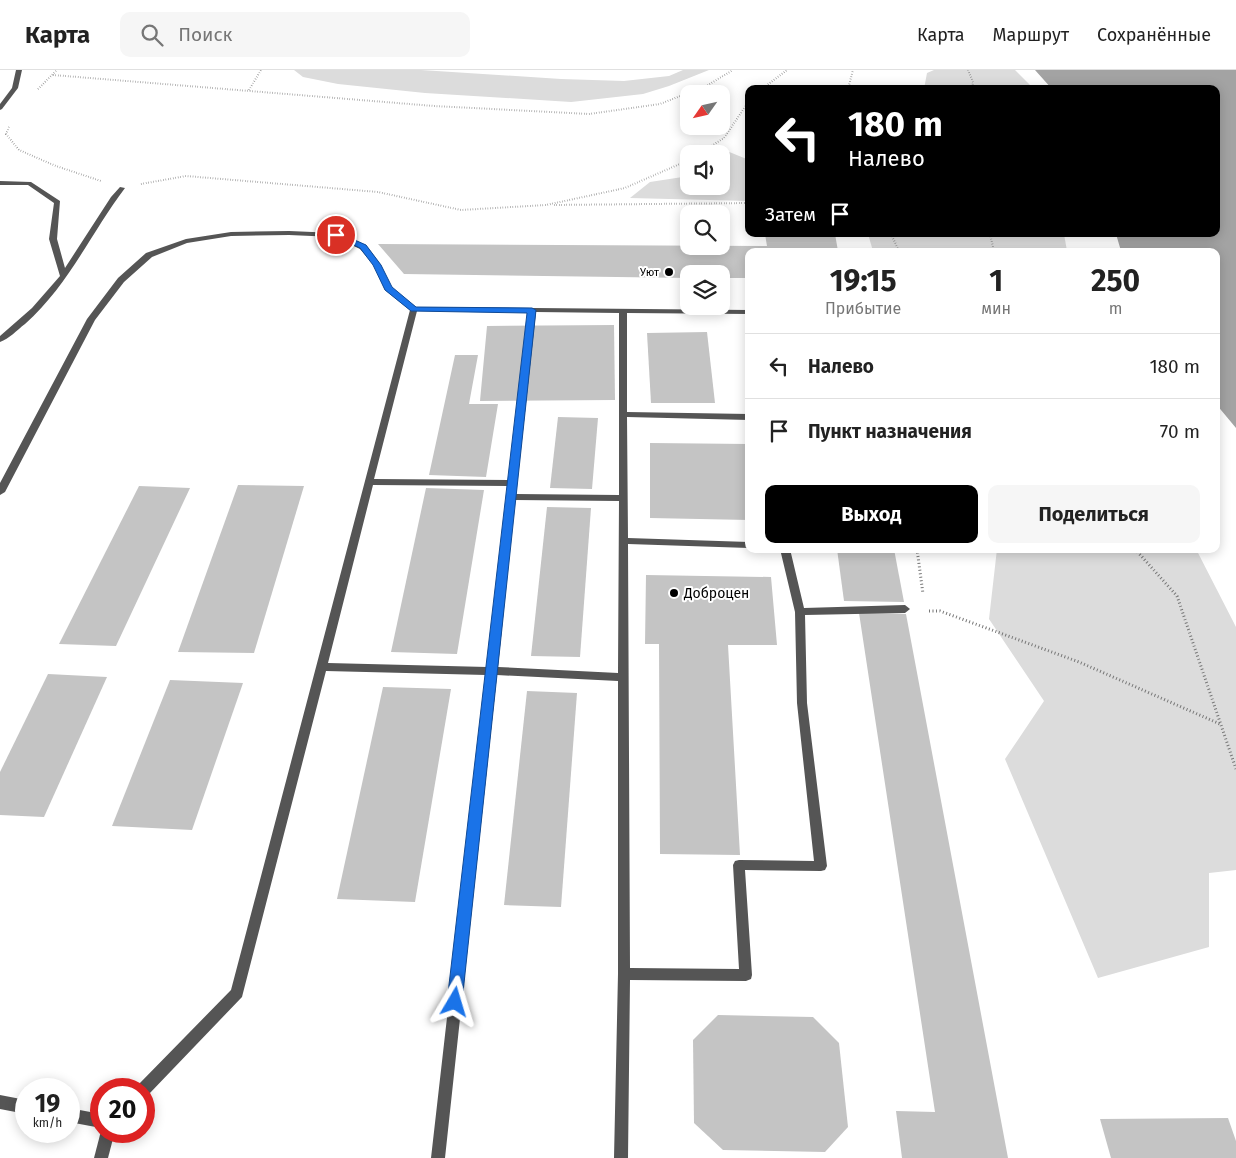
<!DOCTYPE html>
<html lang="ru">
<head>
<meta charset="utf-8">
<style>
  body { margin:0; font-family:"Fira Sans",sans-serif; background:#f6f6f6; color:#222; height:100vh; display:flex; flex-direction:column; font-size:19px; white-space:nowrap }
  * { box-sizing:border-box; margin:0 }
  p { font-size:16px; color:#767676 }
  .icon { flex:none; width:28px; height:28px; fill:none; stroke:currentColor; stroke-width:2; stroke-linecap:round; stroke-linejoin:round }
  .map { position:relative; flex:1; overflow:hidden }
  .details { position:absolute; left:745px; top:178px; width:475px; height:305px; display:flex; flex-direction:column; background:#fff; border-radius:10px; box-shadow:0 2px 12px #0003 }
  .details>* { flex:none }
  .guide { position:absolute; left:745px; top:15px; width:475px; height:152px; border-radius:10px; box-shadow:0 2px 12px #0003; background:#000; color:#fff; overflow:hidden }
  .needle { width:32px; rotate:236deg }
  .buttons { position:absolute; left:680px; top:15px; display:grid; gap:10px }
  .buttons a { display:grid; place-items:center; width:50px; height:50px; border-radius:10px; background:#fff; box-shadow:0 2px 12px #0003; font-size:25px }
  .speed { position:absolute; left:15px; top:1008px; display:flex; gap:10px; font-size:25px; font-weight:700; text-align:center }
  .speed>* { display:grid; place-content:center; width:65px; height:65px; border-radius:50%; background:#fff; box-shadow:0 2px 12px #0003; line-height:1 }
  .speed small { font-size:12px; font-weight:400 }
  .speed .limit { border:8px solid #d22; background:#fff; color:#111 }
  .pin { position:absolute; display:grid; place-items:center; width:42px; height:42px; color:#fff; margin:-21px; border:2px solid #fff; border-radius:50%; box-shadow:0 1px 5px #0007 }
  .me { position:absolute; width:55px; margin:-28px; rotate:7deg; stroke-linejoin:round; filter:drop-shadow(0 0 4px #0008) }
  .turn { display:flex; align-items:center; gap:18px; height:105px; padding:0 20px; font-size:22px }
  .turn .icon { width:65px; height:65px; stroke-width:2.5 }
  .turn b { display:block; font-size:35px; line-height:42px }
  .then { display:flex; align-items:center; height:48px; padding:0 20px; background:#0003; gap:10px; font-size:19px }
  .eta { display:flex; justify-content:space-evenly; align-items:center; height:85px; text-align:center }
  .eta b { font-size:30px; font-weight:700; line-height:35px }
  .button { display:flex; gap:10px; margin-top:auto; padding:10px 20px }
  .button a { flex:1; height:58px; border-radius:10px; background:#000; color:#fff; font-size:20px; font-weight:700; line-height:58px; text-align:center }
  .button a+a { background:#f6f6f6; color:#222 }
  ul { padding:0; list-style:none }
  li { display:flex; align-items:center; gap:15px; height:65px; padding:0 20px; border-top:1px solid #e0e0e0 }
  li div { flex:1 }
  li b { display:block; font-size:19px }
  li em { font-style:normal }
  header { display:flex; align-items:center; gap:30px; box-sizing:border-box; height:70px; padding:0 25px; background:#fff; border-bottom:1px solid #e0e0e0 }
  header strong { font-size:24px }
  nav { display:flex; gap:28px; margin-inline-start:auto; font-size:18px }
  .search { width:350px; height:45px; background:#f6f6f6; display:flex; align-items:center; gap:12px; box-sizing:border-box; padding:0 18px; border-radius:10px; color:#767676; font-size:19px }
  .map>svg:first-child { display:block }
  .green { fill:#dcdcdc }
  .water { fill:#a3a3a3 }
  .building { fill:#c4c4c4 }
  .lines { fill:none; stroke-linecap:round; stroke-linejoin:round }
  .path-far1 { stroke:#777; stroke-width:2; stroke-dasharray:0.5 2; stroke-linecap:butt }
  .path { stroke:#777; stroke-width:3; stroke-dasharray:1 2.5; stroke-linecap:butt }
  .service { fill:#555; fill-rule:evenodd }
  .minor { fill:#555; fill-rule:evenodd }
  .route { fill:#1a73e8; stroke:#114b97 }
  .poi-dot { fill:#000; stroke:#fff; stroke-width:2 }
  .labels { text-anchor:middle; stroke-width:4; stroke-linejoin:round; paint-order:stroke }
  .far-poi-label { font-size:11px; fill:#000; stroke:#fff; text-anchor:end }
  .poi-label { font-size:14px; fill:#000; stroke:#fff; text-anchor:start }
</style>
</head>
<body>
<header>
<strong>Карта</strong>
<div class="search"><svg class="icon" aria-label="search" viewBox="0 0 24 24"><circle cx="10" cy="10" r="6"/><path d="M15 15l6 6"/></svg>Поиск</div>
<nav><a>Карта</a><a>Маршрут</a><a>Сохранённые</a></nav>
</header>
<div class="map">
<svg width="1236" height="1088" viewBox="0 0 1236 1088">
  <rect width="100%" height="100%" fill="#fff"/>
  <g class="green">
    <path d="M294,0H421L561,9L624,11L669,6L683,0H709L669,16L643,24L571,32L425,23L338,14L303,7Z"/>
    <path d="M934,0H1015L1034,19H924L927,3Z"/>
    <path d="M722,79L749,90V131L630,128L650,112L689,106V116H721V84H718Z"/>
    <path d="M868,164H1064L1067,181H873Z"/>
    <path d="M997,479H1196L1236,557V800L1209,803V877L1098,908L1005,689L1044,631L989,549Z"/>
  </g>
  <path class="water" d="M1035,0H1236V358L1216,334V181H1121L1116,164H1216V19H1052Z"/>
  <g class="building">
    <path d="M765,164H835L838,181H749V208H721V204H689V208L404,204L378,174L767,176Z"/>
    <path d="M614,255L615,330L480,331L487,256Z"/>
    <path d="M707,262L715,333H651L647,263Z"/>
    <path d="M455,285H478L469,334H498L486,407L429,405Z"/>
    <path d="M558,347L598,348L592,419L550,418Z"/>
    <path d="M650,373L749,374V450L650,448Z"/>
    <path d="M238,415L304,416L254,583L178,582Z"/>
    <path d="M139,416L190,418L116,576L59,574Z"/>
    <path d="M426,418L484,420L457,584L391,582Z"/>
    <path d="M547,437L591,438L580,587L531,586Z"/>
    <path d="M837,479H894L904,532L844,531Z"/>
    <path d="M646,505L771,507L777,575H728L740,785L660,784L659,574H645Z"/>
    <path d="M859,543L906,544L1008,1088H902L896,1041L935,1042Z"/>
    <path d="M48,604L107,607L44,747L0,745V702Z"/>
    <path d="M170,610L243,613L192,760L112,756Z"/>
    <path d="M383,617L451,619L415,832L337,829Z"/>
    <path d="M527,621L577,623L561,837L504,835Z"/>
    <path d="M718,945L813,947L839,973L848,1057L825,1082L723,1080L694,1053L693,970Z"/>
    <path d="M1228,1048L1236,1071V1088H1111L1100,1049Z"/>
  </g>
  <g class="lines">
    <g class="path-far1">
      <path d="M968,0L973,12L972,19"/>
      <path d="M53,5L434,36L589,44L660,34L708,15L733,0"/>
      <path d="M38,19L57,0"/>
      <path d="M762,19L787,0"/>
      <path d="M848,19L853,0"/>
      <path d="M249,20L261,0"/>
      <path d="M9,57L6,64L19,80L56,96L101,111"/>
      <path d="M699,84L724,68L749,31"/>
      <path d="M141,114L186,106L378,122L461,140L546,135L625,118L689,90"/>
      <path d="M554,135L749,133"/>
      <path d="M891,164L899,181"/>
      <path d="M990,164L994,181"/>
    </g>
    <g class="path">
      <path d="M917,479L923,524"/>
      <path d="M1135,479L1177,526L1236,699"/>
      <path d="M929,541H940L1079,592L1220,654"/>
    </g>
    <g class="service">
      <path d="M16,0H22L18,18L2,39L0,40V34L12,18Z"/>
      <path d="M0,111L31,112L60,131L57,169L65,198L111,127L120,117L125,118C91,163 68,216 25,254C17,260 9,269 0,272V266L32,238L60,206L49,169L54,133L28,115H0Z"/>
      <path d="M289,161L336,163L366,175L381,195L391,217L416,237L749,240V244L627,243V342L749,344V350L627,347L628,468L749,472V478L628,474L630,898L739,899L733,795L735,791L739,790L814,791L797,633L795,542L780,479H790L804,538L905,535L910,539L905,543L805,545L807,633L827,796L825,800L821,801L745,800L752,905L751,909L746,911L630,910L628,1088H614L618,904V611L497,605L445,1088H431L486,605L326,601L243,923L242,927L149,1024L144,1026V1019H137L139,1014L231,920L410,240L385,220L374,195L360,179L335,167L289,165L231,166L187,173L152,187L124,212L95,250L5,422L0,425V413L87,249L118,208L146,183L186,169L231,162ZM417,241L528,242L509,410L374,409ZM536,242L619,243V425L516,424ZM373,415L508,416L487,597L328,593ZM515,430L619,431L618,603L498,597Z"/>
      <path d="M0,1025L26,1030V1044L0,1039Z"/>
      <path d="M69,1038L101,1044V1058L69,1052Z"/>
    </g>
    <path class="minor" d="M101,1061H115L108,1088H94Z"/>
  </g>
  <path class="route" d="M333,163H339L366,175L381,195L392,217L416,237L532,238L536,240L462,932L460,937L455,939L450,937L447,932L527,243L411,241L385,220L373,195L360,178L333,166Z"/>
  <g class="poi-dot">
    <circle cx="669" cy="202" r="5"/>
    <circle cx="674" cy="523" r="5"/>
  </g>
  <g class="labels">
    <g class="far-poi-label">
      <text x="659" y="206">Уют</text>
    </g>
    <g class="poi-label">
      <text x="684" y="528">Доброцен</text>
    </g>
  </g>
</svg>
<div class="buttons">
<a><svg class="needle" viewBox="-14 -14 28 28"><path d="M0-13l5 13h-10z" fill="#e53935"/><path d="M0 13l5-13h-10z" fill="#767676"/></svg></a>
<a><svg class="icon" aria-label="sound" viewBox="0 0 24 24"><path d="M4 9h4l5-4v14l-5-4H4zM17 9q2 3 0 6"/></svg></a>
<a><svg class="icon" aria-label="search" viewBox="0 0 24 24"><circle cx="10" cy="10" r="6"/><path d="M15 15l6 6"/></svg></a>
<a><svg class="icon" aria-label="layers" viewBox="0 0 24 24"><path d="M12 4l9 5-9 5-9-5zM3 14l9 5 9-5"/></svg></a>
</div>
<div class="speed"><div>19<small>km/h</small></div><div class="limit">20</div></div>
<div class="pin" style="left:336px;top:165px;background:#d93025"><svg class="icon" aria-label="arrive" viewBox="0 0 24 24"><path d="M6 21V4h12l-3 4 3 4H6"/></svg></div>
<svg class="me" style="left:455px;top:932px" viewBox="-20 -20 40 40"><path d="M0-17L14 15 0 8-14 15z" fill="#1a73e8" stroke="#fff" stroke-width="4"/></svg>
<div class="guide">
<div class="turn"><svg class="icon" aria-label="left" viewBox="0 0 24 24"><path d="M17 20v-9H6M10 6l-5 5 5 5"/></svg><div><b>180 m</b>Налево</div></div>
<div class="then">Затем<svg class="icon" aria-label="arrive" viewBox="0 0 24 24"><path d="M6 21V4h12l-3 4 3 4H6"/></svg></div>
</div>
<section class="details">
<div class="eta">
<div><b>19:15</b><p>Прибытие</p></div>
<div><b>1</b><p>мин</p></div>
<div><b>250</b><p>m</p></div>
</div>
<ul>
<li><svg class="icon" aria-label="left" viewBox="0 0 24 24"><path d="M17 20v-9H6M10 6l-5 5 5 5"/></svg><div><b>Налево</b></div><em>180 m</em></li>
<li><svg class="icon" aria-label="arrive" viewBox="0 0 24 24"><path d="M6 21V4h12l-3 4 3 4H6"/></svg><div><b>Пункт назначения</b></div><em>70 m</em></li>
</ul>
<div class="button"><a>Выход</a><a>Поделиться</a></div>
</section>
</div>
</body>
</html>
